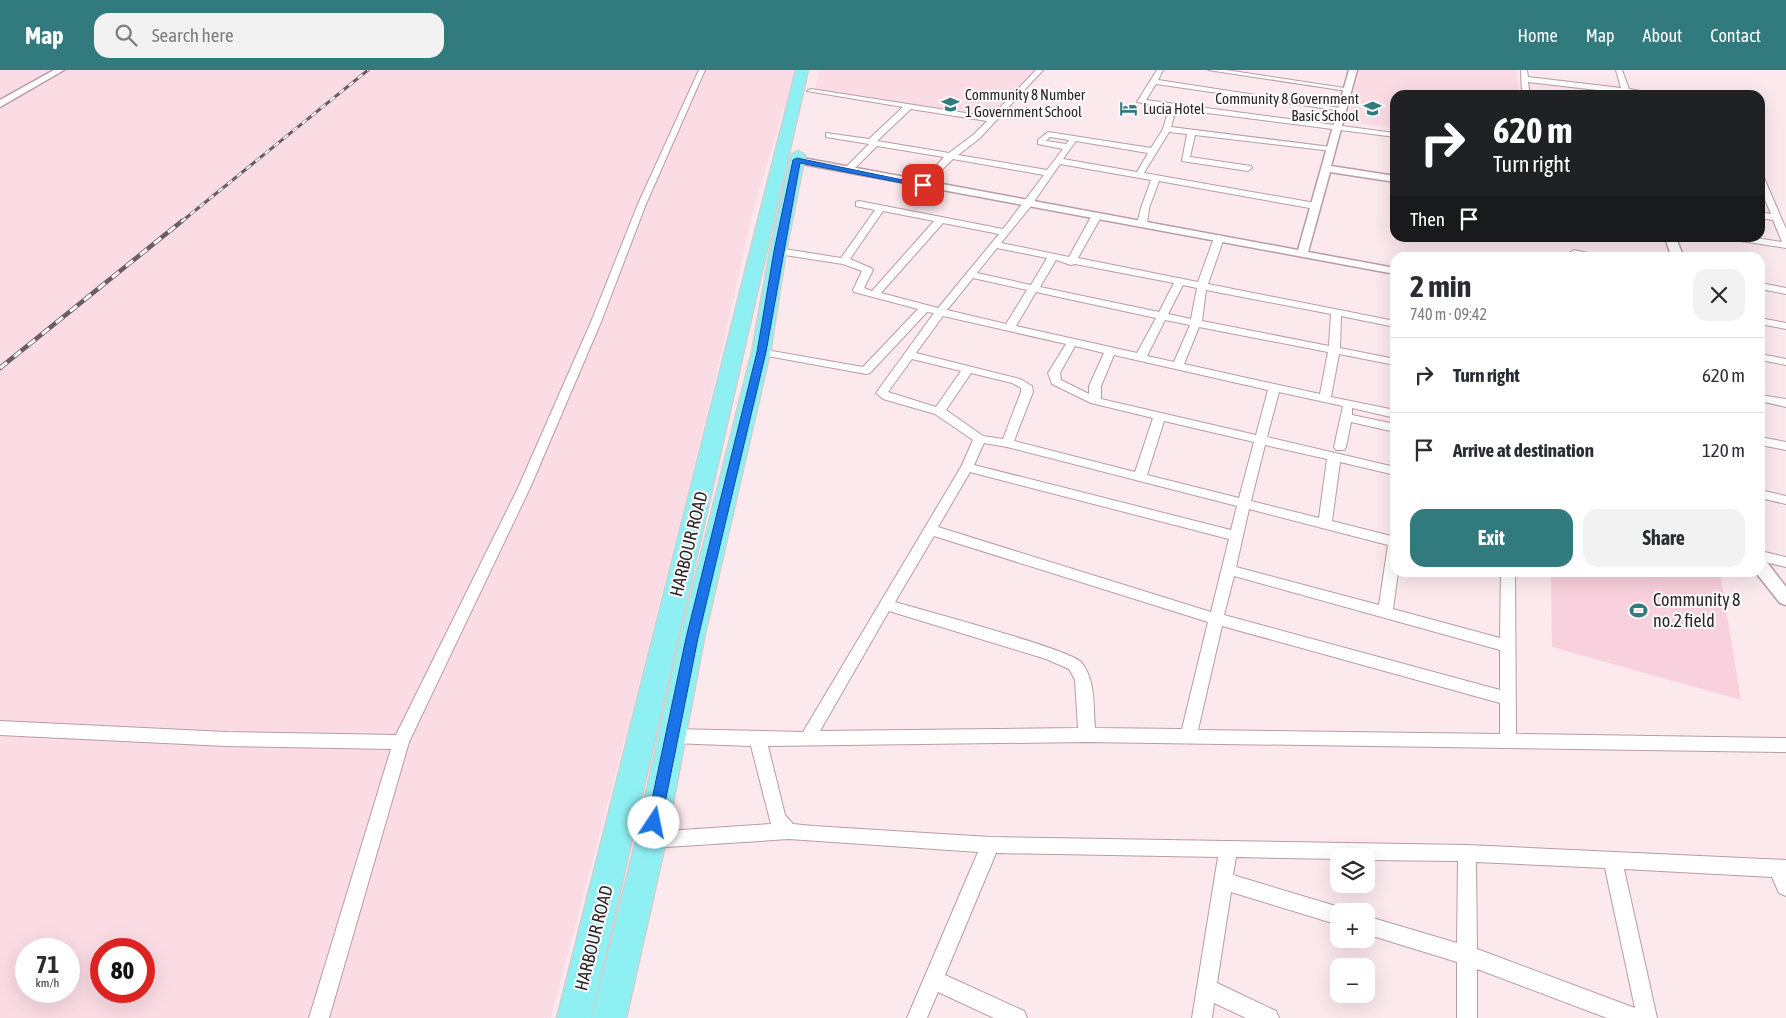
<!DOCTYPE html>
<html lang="en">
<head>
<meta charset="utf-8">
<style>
  body { margin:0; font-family:"Asap Condensed",sans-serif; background:#f2f2f3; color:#2b2b33; height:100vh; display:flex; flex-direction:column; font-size:19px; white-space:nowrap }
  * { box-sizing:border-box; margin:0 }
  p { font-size:16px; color:#7c7c81 }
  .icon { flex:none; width:28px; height:28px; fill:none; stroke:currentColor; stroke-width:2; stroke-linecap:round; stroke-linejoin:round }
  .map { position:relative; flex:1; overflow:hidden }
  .panel { position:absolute; left:1390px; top:182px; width:375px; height:325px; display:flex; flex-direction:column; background:#fff; border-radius:15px; box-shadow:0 5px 20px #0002 }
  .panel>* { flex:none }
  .banner { position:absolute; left:1390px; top:20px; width:375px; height:152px; border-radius:15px; box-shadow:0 5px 20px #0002; background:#202124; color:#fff; overflow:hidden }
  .fabs { position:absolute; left:1330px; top:778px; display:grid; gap:10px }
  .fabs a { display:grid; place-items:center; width:45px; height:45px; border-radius:10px; background:#fff; box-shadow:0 5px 20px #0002; font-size:25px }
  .speed { position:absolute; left:15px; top:868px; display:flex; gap:10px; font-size:25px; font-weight:700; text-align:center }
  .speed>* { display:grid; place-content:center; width:65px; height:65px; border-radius:50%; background:#fff; box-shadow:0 5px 20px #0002; line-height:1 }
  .speed small { font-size:12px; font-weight:400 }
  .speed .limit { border:8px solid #d22; background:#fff; color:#111 }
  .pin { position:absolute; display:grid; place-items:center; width:42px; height:42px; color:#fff; margin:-21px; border-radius:10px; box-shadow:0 2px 8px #0006 }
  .me { position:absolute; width:55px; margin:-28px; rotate:11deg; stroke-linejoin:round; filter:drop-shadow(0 0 4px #0008) }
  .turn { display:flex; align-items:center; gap:18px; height:105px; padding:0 20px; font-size:22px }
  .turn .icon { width:65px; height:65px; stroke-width:2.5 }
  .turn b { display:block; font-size:35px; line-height:42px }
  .then { display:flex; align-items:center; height:48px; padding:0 20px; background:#0003; gap:10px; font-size:19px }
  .round { display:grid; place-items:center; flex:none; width:52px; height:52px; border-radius:15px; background:#f2f2f3 }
  .head { display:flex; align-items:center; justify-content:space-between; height:85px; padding:0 20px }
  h1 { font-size:30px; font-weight:700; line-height:38px }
  .action { display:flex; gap:10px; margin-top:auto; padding:10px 20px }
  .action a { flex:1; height:58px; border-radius:15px; background:#317a7e; color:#fff; font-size:20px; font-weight:700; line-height:58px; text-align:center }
  .action a+a { background:#f2f2f3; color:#2b2b33 }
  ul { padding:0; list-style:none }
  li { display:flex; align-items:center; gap:15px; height:75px; padding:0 20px; border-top:1px solid #e1e1e2 }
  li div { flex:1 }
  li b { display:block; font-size:19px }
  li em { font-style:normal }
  header { display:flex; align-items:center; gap:30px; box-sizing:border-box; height:70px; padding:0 25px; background:#317a7e; color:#fff }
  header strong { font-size:24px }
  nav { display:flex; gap:28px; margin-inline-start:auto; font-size:18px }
  .search { width:350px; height:45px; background:#f2f2f3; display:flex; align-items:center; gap:12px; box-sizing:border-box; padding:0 18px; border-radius:15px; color:#7c7c81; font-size:19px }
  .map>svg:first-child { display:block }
  .built { fill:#fbdbe4; fill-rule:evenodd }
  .green { fill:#f9d0dd }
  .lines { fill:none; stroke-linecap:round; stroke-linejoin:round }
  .minor-casing { stroke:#b99ca5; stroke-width:2 }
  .tertiary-casing { stroke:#b99ca5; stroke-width:3 }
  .trunk-casing { stroke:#d1cfcf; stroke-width:3 }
  .minor { fill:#fff; fill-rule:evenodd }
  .tertiary { fill:#fff; fill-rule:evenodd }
  .trunk { fill:#8ff0f4; fill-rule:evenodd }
  .rail-far1-casing { stroke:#6b5e61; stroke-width:3 }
  .rail-casing { stroke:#6b5e61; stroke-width:4.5 }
  .rail-far1 { stroke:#fcfcfc; stroke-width:2; stroke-dasharray:6; stroke-linecap:butt }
  .rail { stroke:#fcfcfc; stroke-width:3; stroke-dasharray:9; stroke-linecap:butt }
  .route { fill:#1a73e8; stroke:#114b97 }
  .labels { text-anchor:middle; stroke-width:4; stroke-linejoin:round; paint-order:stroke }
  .far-poi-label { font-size:15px; fill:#2f2427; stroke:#fcfcfc; text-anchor:start }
  .street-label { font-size:18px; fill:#2f2427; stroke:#fcfcfc }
  .poi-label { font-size:18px; fill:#2f2427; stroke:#fcfcfc; text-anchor:start }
</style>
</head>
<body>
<header>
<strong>Map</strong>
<div class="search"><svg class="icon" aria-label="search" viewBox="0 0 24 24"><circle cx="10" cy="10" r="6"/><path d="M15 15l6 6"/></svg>Search here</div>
<nav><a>Home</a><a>Map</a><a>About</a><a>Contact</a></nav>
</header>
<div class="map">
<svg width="1786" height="948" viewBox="0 0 1786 948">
  <rect width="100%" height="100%" fill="#fce9ee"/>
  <g class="built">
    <path d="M0,0H795L753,142L713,319L638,618L551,948H0ZM26,879H69V921H26ZM101,879H144V921H101Z"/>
    <path d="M819,0H1036L987,48L815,21Z"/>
    <path d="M1359,0H1516L1520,25H1395V58L1347,52Z"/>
  </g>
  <path class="green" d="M1551,503H1720L1741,630L1552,577Z"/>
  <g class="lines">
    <defs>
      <g id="minor">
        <path d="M699,0H705L646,134L601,252L530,418L409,672L329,948H309L391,679L226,676L0,665V651L226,662L396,665L518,418L591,252L638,134Z"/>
        <path d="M1036,0H1043L979,69L958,85L1047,100L1063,79L1038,74V70L1048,62L1151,78L1163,59L1169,38L1137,32L1157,0H1163L1158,10L1347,39L1343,41L1156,14L1146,30L1395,63V67L1176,39L1171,57L1331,77L1335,79L1331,81L1195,65L1190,87L1251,96L1252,98L1248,101L1182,91L1187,64L1169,62L1144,103L1315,133L1319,136L1315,139L1159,111L1149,138L1147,154L1142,157L1137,154L1141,138L1151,110L1060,94L1031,136L1001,173L1069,187L1091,147L1096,144L1101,147L1078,188L1198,212L1214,168L1219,165L1224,168L1208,214L1395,251V257L1341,246L1340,278L1395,289V295L1339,284L1331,327L1395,340V348L1352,338V345L1395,354V362L1351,352L1346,377L1344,380H1336L1334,377L1343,336L1279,322L1267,367L1395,397V405L1340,392L1332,451L1395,467V502H1398L1393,539L1500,568L1501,502H1515L1516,664L1786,668V682L1087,672L768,676L785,745L793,754L813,756L990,767L1467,775L1786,790V826L1779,823L1772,807L1624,799L1657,948H1607L1477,899V948H1457V892L1366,864V846L1457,873L1458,791L1366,790V786H1339V789L1236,787L1233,805L1339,837L1346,841H1339V855L1231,822L1217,913L1276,941L1279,948H1246L1214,933L1212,948H1192L1218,787L996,783L945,905L1024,941L1027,948H994L938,922L927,948H907L978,782L789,769L651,778L645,776L642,770L645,764L651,762L771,754L751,676L671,673L665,671L663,666L665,661L671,659L803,662L961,397L973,370L935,344L883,329L876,323L934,243L927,242L870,303L866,304L757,284L755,282L761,279L863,297L918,239L854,222L853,220L862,201L843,194L778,184L773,181L778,178L841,188L875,140L856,136V132L859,131L1003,159L1044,105L953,89L923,118L919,115L944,87L877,76L851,102H845V98L869,74L826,67V63L869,69L903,37L807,21L811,19L991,47ZM911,39L987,51L973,65L949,83L877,71ZM1050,67L1069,70L1066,74L1046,71ZM1076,71L1148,83L1137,102L1063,89ZM883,141L934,151L872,221L864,218L873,200L871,198L850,189ZM943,153L999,164L938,238L881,223ZM997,178L1047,188L1031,215L977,203ZM1056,190L1071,195L1075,194L1174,213L1159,242L1040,217ZM973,208L1027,220L1006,254L947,240ZM1183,215L1197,218L1191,249L1168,244ZM1206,220L1331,244L1329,276L1202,251ZM1036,222L1156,248L1137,283L1016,256ZM943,246L1066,274L1048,303L1052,314L1091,333L1153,348L1135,402L1014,371L1033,322L1032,316L1020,309L916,283ZM1165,250L1190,255L1174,292L1147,286ZM1199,257L1328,282L1320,324L1184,294ZM1075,276L1104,283L1089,316V324L1061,310L1060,303ZM1114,285L1268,320L1256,365L1101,329V316ZM912,289L961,301L936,337L888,322ZM971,303L1012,313L1021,318V322L1003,369L983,366L946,340ZM1164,351L1254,372L1239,428L1147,405ZM984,373L1007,377L1237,436L1231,460L974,395ZM1265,375L1327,389L1319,448L1251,431ZM970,402L1229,469L1211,542L938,457ZM1249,439L1388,475L1379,535L1236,497ZM934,466L1208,552L1182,659L1095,658C1093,636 1096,610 1081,592C1069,579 922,540 895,532ZM1234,506L1500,580V620L1224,545ZM889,541L1046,589L1069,599L1075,610L1078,658L820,661ZM1222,556L1500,633V664L1198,660ZM1476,792L1605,798L1635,938L1477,879Z"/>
        <path d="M1208,0H1226L1351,19L1347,21Z"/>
        <path d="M1521,0H1527L1528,7L1621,18L1616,0H1622L1629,19L1663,25H1623V23L1528,12L1530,25H1522Z"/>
        <path d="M1760,105L1764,108L1786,159V178L1741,171L1736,168H1756L1782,172L1773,150L1760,148V142L1771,144L1760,118Z"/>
        <path d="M1574,180L1602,186L1603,188H1570L1569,183Z"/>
        <path d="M1760,213L1786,218V224L1760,219Z"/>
        <path d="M1760,248L1786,253V259L1760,254Z"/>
        <path d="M1760,284L1786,289V295L1760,290Z"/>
        <path d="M1760,325L1786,329V337L1760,331Z"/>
        <path d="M1760,367L1786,372V380L1760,375Z"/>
        <path d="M1760,420L1786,426V434L1760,428Z"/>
        <path d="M1760,481L1786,487V497L1760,491Z"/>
      </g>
      <g id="tertiary">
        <path d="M54,0H64L0,37V30Z"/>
        <path d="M1349,0H1357L1331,96L1395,106V112L1330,102L1308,182L1395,198V204L797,93L792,90L797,87L1298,180Z"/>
        <path d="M1665,168H1676L1684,188H1672Z"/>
        <path d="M1760,489L1766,491L1786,517V535L1780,533L1757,504L1760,502Z"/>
      </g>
      <g id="trunk">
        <path d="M796,0H808L591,948H557Z"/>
        <path d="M798,81L805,85L786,181L770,282L704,568L666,770L626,948H592L636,770L680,568L752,282L770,181L791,85Z"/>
      </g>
    </defs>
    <use href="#minor" class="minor-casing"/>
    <use href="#tertiary" class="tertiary-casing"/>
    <use href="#trunk" class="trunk-casing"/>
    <use href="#minor" class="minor"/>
    <use href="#tertiary" class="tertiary"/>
    <use href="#trunk" class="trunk"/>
    <defs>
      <path id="rail-far1" d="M181,152L368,0"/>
      <path id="rail" d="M0,298L182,151"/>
    </defs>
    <use href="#rail-far1" class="rail-far1-casing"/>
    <use href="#rail" class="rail-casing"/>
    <use href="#rail-far1" class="rail-far1"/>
    <use href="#rail" class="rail"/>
  </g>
  <path class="route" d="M797,88L927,115L923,117L800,93L766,282L698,568L661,753L659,757L654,759L649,757L647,753L686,568L757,282L774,181L793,90Z"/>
  <defs>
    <symbol id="school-bare" viewBox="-9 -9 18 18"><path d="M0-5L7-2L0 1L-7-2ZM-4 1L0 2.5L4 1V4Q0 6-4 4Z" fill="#317a7e" stroke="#fcfcfc" stroke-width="2.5" paint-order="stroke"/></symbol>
    <symbol id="hotel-bare" viewBox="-9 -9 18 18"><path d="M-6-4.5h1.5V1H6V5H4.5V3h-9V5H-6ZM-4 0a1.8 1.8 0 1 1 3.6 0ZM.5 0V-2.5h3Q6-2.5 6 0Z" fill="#317a7e" stroke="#fcfcfc" stroke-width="2.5" paint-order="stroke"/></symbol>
    <symbol id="stadium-bare" viewBox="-9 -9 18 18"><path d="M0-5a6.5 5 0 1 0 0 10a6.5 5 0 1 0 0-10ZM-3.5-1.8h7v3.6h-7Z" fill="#317a7e" stroke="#fcfcfc" stroke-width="2.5" paint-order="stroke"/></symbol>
  </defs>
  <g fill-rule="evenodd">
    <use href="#school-bare" x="938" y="22" width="25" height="25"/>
    <use href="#school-bare" x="1360" y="26" width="25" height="25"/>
    <use href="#hotel-bare" x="1116" y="26" width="25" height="25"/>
    <use href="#stadium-bare" x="1626" y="528" width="25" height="25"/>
  </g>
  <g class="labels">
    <g class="far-poi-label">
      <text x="965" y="30">Community 8 Number<tspan x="965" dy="17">1 Government School</tspan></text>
      <text x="1359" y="34" text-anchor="end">Community 8 Government<tspan x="1359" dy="17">Basic School</tspan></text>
      <text x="1143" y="44">Lucia Hotel</text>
    </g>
    <g class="street-label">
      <text transform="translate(689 474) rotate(-76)" y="6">HARBOUR ROAD</text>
      <text transform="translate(594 868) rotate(-76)" y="6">HARBOUR ROAD</text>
    </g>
    <g class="poi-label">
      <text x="1653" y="536">Community 8<tspan x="1653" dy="21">no.2 field</tspan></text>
    </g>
  </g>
</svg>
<div class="fabs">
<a><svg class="icon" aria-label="layers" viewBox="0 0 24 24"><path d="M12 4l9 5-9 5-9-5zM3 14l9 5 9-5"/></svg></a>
<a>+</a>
<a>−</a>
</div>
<div class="speed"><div>71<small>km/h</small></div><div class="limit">80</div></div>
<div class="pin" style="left:923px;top:115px;background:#d93025"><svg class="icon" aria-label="arrive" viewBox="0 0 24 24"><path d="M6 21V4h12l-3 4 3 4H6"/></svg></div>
<svg class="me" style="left:654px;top:753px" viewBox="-20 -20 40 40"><circle r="19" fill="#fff"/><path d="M0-13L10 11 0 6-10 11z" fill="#1a73e8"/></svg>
<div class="banner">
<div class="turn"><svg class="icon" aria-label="right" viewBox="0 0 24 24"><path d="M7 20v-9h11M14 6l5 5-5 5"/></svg><div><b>620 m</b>Turn right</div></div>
<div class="then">Then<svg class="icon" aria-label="arrive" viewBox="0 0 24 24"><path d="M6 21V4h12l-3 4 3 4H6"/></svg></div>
</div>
<section class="panel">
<div class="head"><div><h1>2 min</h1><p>740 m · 09:42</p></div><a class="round"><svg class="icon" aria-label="close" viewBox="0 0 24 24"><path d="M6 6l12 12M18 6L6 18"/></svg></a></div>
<ul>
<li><svg class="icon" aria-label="right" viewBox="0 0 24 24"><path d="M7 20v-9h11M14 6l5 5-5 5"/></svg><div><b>Turn right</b></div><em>620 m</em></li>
<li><svg class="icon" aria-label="arrive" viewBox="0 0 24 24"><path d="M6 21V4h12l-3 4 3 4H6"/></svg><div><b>Arrive at destination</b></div><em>120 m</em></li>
</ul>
<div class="action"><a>Exit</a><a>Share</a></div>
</section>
</div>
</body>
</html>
